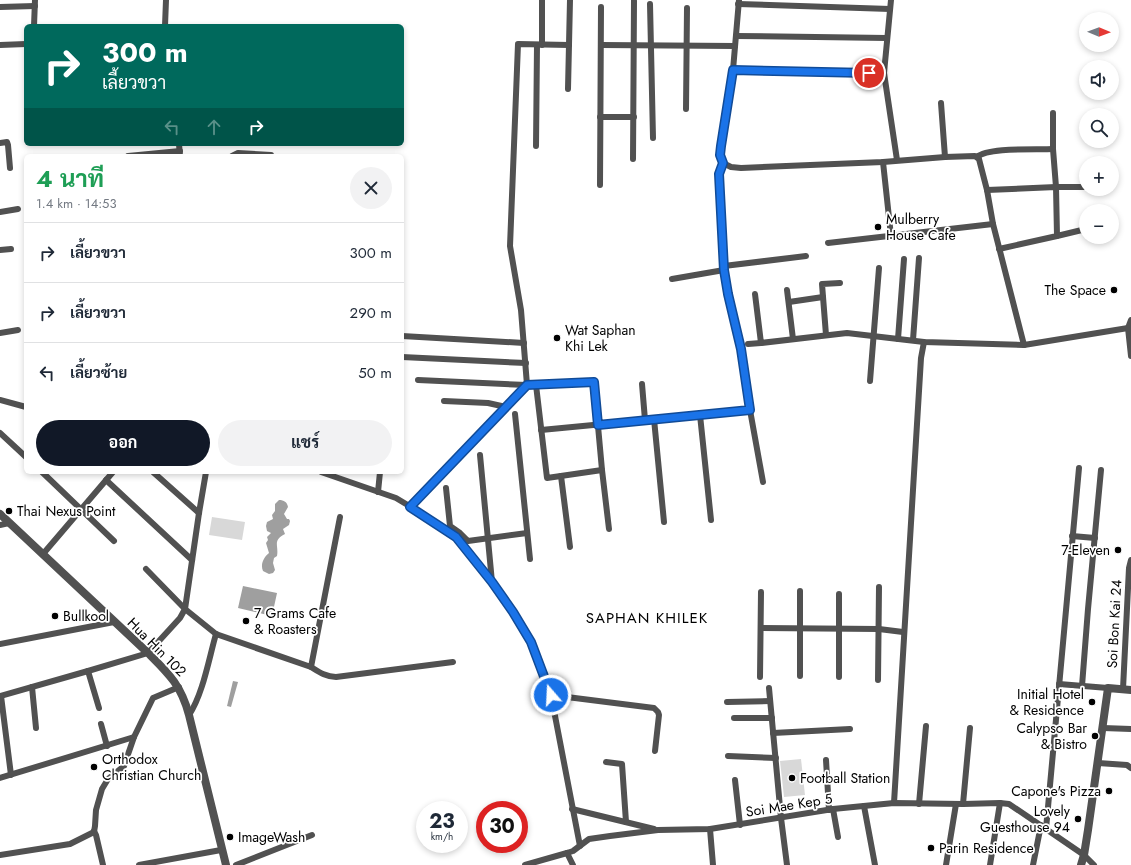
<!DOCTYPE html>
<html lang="th">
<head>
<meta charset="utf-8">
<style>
  body { margin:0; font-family:Jost,Sarabun,sans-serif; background:#f2f2f3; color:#1f2937; height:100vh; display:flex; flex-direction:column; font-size:15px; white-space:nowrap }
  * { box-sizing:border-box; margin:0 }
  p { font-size:13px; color:#747a83 }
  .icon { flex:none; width:22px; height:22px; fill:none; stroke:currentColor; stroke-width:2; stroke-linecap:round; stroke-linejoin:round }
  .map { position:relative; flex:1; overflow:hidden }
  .sheet { position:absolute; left:24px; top:154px; width:380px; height:320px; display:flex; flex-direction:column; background:#fff; border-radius:6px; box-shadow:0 2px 6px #0003 }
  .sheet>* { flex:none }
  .hud { position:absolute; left:24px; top:24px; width:380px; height:122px; border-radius:6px; box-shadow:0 2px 6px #0003; background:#00695c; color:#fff; overflow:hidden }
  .needle { width:26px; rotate:91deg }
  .controls { position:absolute; left:1079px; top:12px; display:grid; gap:8px }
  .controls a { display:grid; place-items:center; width:40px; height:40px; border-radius:50%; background:#fff; box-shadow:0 2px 6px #0003; font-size:20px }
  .speed { position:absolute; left:416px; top:801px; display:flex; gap:8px; font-size:20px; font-weight:700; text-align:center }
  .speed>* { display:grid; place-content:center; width:52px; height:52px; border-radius:50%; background:#fff; box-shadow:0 2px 6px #0003; line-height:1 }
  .speed small { font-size:10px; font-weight:400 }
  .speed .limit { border:6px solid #d22; background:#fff; color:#111 }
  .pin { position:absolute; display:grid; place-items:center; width:34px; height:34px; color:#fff; margin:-17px; border:2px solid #fff; border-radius:50%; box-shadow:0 1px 4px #0007 }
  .me { position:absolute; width:44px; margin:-22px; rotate:341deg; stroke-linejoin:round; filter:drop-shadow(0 0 3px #0008) }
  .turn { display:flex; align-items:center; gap:14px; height:84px; padding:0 12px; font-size:18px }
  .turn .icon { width:52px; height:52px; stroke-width:2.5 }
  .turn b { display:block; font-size:28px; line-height:34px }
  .lanes { display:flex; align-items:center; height:38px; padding:0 12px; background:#0003; justify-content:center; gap:20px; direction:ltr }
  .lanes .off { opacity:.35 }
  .round { display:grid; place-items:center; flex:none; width:42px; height:42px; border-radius:21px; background:#f2f2f3 }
  .headline { display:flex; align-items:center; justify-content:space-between; height:68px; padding:0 12px }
  h1 { font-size:24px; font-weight:700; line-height:30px; color:#1e9e55 }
  .action { display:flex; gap:8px; margin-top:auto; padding:8px 12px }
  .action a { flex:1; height:46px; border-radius:24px; background:#111827; color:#fff; font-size:16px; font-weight:700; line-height:46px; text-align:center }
  .action a+a { background:#f2f2f3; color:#1f2937 }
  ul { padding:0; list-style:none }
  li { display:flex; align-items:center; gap:12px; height:60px; padding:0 12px; border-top:1px solid #e0e1e3 }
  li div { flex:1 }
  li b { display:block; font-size:15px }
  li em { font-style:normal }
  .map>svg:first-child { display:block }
  .garden { fill:#d8d8d8 }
  .water { fill:#9f9f9f }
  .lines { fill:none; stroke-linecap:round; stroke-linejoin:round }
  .minor { stroke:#515151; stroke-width:6 }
  .tertiary { stroke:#515151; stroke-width:8 }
  .route-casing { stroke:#114b97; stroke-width:10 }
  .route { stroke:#1a73e8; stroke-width:7 }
  .poi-dot { fill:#000; stroke:#fff; stroke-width:1.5 }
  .labels { text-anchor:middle; stroke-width:3.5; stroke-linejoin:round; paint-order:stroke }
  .poi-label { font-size:14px; fill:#000; stroke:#fff; text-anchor:start }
  .street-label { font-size:14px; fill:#000; stroke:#fff }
  .neighbourhood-label { font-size:15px; letter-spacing:1px; fill:#000; stroke:#fff }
</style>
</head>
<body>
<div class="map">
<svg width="1131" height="865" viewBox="0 0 1131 865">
  <rect width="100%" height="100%" fill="#fff"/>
  <g class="garden">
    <path d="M212,517L245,522L242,540L209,535Z"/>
    <path d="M801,759L805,795L784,797L780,761Z"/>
  </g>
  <g class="water">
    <path d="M279,500C284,500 287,502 288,507L284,514L287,519H289L290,521L289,525L283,529L285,534C272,541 279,545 277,556L274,558L273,563L275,570L273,573L269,574L263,571C260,564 264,557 269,553L266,543L268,540L267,537L271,533L267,531L266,526L267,522L273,519L272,515L275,511V504Z"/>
    <path d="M243,586L277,593L272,616L238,608Z"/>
    <path d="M233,681L238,682L231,707L227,706Z"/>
  </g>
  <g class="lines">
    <g class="minor">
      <path d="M739,0L733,70L721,146L720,155L723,163L731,167L741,168L883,162L945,157L975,156L979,159L980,163L987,190L993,224L1024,345L1128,328"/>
      <path d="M891,0L884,73L897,160"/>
      <path d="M650,4L653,138"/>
      <path d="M738,4L890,9"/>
      <path d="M0,7L35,6"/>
      <path d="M34,26L35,0"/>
      <path d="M165,26L166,0"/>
      <path d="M736,36L887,38"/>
      <path d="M0,45L26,44"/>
      <path d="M542,45V0"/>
      <path d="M601,45L735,46"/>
      <path d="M733,70L884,73"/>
      <path d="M568,89L570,0"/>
      <path d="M941,103L945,157"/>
      <path d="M686,109L687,8"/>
      <path d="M1053,113V149L1056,187H1086"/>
      <path d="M600,117H634"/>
      <path d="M0,143L7,142L8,145L10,168"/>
      <path d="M179,144L180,156"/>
      <path d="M536,146L537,45"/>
      <path d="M128,156L180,151"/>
      <path d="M232,156L238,153L271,155"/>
      <path d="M977,157C988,147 1037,150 1053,149"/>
      <path d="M633,159L634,1"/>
      <path d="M883,162L891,236"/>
      <path d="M723,163L719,174L724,270L728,294L741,349L750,410L763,482"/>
      <path d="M600,185L601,7"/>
      <path d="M987,190L1056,187L1057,236L999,249"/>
      <path d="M0,212L18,209"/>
      <path d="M1057,236L1086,229"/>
      <path d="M828,243L993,224"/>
      <path d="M0,250L11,249"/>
      <path d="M724,266L806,256"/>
      <path d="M672,279L724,270"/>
      <path d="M787,290L793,339"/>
      <path d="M755,294L761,343L847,333L924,342L1024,345"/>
      <path d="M789,302L823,297"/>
      <path d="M1131,320L1128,328L1131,356"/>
      <path d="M0,333L18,330"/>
      <path d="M826,335L822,284L840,283"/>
      <path d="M402,336L524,343"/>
      <path d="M898,339L904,259"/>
      <path d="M913,340L919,258"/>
      <path d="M748,344L761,343"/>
      <path d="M402,357L526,363"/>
      <path d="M418,380L527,385L594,382L602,470L609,529"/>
      <path d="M870,381L879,268"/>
      <path d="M642,384L645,420"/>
      <path d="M536,385L547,478L602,470"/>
      <path d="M0,400L26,407"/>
      <path d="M444,401L488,403L506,407"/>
      <path d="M515,414L530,559"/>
      <path d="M700,415L711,520"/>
      <path d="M654,419L664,522"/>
      <path d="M541,430L750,410"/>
      <path d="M0,433L26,457"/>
      <path d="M480,455L492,582"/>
      <path d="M42,472L114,541"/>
      <path d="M153,472L199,513"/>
      <path d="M321,472L396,498L411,507L527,385L521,310L510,246L518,44L569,45"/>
      <path d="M561,476L570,547"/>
      <path d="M106,480L192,560"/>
      <path d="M446,488L450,526L460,533L468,541L527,533"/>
      <path d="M378,492L380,472"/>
      <path d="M411,507L456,537L492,582L513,612L531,642L551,695L580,846"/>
      <path d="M0,525L9,523"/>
      <path d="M1072,536L1095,538"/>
      <path d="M43,554L113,472"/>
      <path d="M146,569L185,609L216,634L311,667L340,517"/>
      <path d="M839,594V677"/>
      <path d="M761,628L879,629L903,632"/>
      <path d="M0,644L114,622"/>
      <path d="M311,667C319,672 326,677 336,677L453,662"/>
      <path d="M88,671L99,708"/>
      <path d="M800,676V591"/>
      <path d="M760,677L761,592"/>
      <path d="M878,680L879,587"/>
      <path d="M1059,684L1108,688"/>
      <path d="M1082,686L1088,609L1101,470"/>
      <path d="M32,687L36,728"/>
      <path d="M769,688L781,818L787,865"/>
      <path d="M1123,689L1129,568L1131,560"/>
      <path d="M551,695L654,708L658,712L659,715L655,751"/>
      <path d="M0,696L88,671L148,653L180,618L185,609L199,513L206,472"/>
      <path d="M1,696L11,775"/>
      <path d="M727,702L770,701"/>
      <path d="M189,715C203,694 209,658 216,634"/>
      <path d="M734,718H772"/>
      <path d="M101,724L107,746"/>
      <path d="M1103,728L1131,729"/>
      <path d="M773,733L850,729"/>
      <path d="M728,756L776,758"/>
      <path d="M826,760L829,810"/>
      <path d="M606,762L622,764L626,822"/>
      <path d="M1098,763L1127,765L1131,768"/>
      <path d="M0,778L134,737"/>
      <path d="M735,780L740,825"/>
      <path d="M894,803L921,358L924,342"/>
      <path d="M919,804L926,726"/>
      <path d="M963,804L970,728"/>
      <path d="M864,806L875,865"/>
      <path d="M572,809L654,829"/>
      <path d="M833,809L838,837"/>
      <path d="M710,829L713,865"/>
      <path d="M1046,829L1079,468"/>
      <path d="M94,831L96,835L103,865"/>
      <path d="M567,853L573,865"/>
      <path d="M0,855L70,844L94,832L95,826L96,810L102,789L108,779L124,766L134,737L153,698L179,687"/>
      <path d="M139,865L221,850"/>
      <path d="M236,865L312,835"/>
      <path d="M525,865L567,853L573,851L589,839L610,836L658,830L710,829L833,809L894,803L963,804L1000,803L1009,804L1046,829L1084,855L1094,865"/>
      <path d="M946,865L956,804"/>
      <path d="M990,865L1000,803"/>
      <path d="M1033,865L1041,825"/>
    </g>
    <g class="tertiary">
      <path d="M0,514L148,653C169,674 181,685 189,715L226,865"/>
      <path d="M1081,865L1084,855L1088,830L1108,688L1131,690"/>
    </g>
  </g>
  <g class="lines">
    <defs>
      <path id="route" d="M551,695L531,642L513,612L492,582L456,537L410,507L527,385L594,382L598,425L750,410L741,349L728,294L724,270L719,174L723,163L720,155L721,146L733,70L869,73"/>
    </defs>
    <use href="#route" class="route-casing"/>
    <use href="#route" class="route"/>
  </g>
  <g class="poi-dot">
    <circle cx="878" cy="227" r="4"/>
    <circle cx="1114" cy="290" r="4"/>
    <circle cx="557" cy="338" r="4"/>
    <circle cx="9" cy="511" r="4"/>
    <circle cx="1118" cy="550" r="4"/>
    <circle cx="55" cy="616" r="4"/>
    <circle cx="246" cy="621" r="4"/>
    <circle cx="1092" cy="702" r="4"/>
    <circle cx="1095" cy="736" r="4"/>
    <circle cx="94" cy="767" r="4"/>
    <circle cx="792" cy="778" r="4"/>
    <circle cx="1109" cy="791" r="4"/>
    <circle cx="1078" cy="819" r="4"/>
    <circle cx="230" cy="837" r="4"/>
    <circle cx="931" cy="848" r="4"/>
  </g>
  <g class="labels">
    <g class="poi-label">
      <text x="886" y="224">Mulberry<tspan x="886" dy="16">House Cafe</tspan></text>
      <text x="1106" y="295" text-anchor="end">The Space</text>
      <text x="565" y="335">Wat Saphan<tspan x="565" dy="16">Khi Lek</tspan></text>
      <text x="17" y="516">Thai Nexus Point</text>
      <text x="1110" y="555" text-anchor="end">7-Eleven</text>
      <text x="254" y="618">7 Grams Cafe<tspan x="254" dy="16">&amp; Roasters</tspan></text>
      <text x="63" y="621">Bullkool</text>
      <text x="1084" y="699" text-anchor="end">Initial Hotel<tspan x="1084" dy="16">&amp; Residence</tspan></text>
      <text x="1087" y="733" text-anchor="end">Calypso Bar<tspan x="1087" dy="16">&amp; Bistro</tspan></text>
      <text x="102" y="764">Orthodox<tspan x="102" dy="16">Christian Church</tspan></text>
      <text x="800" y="783">Football Station</text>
      <text x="1101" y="796" text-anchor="end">Capone's Pizza</text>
      <text x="1070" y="816" text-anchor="end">Lovely<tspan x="1070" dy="16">Guesthouse 94</tspan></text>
      <text x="238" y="842">ImageWash</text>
      <text x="939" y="853">Parin Residence</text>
    </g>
    <g class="street-label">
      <text transform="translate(1114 624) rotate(-87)" y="5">Soi Bon Kai 24</text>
      <text transform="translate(157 647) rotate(45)" y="5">Hua Hin 102</text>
      <text transform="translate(789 805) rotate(-9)" y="5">Soi Mae Kep 5</text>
    </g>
    <g class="neighbourhood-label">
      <text x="647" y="623">SAPHAN KHILEK</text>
    </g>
  </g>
</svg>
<div class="controls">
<a><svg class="needle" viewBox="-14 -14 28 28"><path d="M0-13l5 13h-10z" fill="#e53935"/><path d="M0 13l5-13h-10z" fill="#747a83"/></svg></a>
<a><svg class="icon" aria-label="sound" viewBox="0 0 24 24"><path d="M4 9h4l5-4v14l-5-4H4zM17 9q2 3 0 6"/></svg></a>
<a><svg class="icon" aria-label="search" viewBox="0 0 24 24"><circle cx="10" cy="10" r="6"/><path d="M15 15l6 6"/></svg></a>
<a>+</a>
<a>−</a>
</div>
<div class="speed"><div>23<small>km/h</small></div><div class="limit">30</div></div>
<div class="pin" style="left:869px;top:73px;background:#d93025"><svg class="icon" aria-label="arrive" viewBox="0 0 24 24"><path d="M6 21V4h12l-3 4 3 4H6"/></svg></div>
<svg class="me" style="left:551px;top:695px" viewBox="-20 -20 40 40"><circle r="17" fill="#1a73e8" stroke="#fff" stroke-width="3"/><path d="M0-11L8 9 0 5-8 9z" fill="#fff"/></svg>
<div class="hud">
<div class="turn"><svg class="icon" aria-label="right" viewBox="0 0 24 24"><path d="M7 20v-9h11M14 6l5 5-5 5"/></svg><div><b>300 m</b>เลี้ยวขวา</div></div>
<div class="lanes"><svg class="icon off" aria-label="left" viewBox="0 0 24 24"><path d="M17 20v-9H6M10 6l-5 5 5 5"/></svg><svg class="icon off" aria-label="ahead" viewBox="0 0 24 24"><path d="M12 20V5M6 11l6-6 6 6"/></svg><svg class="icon" aria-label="right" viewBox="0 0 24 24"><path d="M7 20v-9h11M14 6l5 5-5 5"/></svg></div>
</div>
<section class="sheet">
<div class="headline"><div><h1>4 นาที</h1><p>1.4 km · 14:53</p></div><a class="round"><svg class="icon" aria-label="close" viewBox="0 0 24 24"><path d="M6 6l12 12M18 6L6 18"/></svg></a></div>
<ul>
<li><svg class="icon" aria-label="right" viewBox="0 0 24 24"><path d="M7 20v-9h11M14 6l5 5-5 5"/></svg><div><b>เลี้ยวขวา</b></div><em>300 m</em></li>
<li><svg class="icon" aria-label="right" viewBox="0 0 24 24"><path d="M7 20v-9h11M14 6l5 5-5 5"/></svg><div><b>เลี้ยวขวา</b></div><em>290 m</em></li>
<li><svg class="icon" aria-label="left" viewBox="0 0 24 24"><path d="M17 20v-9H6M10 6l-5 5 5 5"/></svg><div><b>เลี้ยวซ้าย</b></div><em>50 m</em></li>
</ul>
<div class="action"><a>ออก</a><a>แชร์</a></div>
</section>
</div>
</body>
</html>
